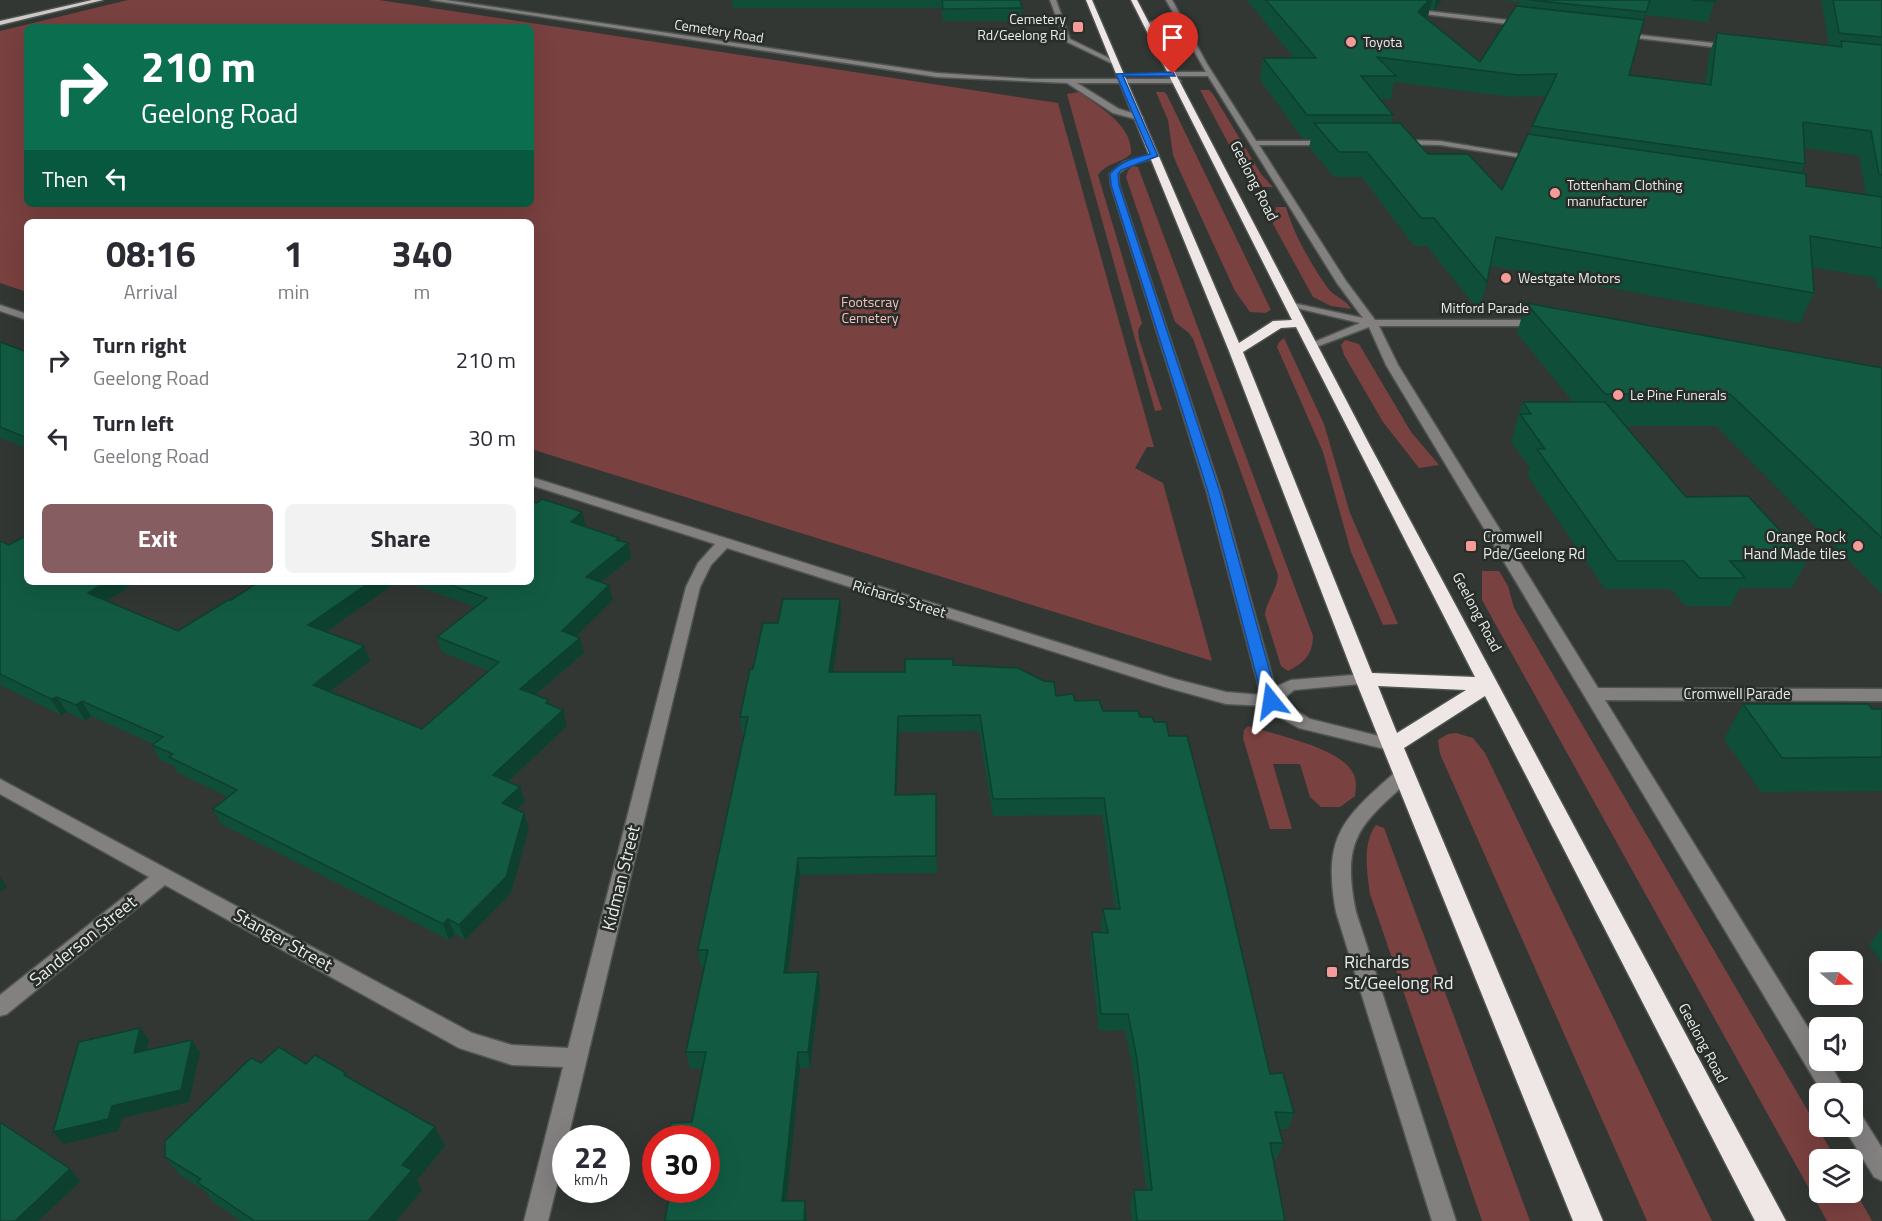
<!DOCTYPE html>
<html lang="en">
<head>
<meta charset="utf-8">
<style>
  body { margin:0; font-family:"Titillium Web",sans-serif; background:#f2f2f3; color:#2b2b33; height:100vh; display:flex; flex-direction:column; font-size:22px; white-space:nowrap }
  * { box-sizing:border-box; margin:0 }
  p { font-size:20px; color:#7c7c81 }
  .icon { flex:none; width:33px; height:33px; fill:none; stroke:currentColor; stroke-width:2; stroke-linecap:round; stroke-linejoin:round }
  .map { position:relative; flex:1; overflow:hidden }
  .details { position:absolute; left:24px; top:219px; width:510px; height:366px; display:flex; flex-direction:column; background:#fff; border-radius:9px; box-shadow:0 6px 24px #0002 }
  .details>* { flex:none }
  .guide { position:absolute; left:24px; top:24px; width:510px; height:183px; border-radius:9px; box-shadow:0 6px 24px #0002; background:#0b6e4f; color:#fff; overflow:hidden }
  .needle { width:39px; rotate:109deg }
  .tools { position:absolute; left:1809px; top:951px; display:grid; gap:12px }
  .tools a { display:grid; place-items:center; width:54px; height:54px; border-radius:9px; background:#fff; box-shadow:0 6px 24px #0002; font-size:30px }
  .speed { position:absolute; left:552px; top:1125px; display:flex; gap:12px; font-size:30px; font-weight:700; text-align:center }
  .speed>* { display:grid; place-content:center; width:78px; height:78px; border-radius:50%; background:#fff; box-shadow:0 6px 24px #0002; line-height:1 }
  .speed small { font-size:15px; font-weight:400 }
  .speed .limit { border:9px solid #d22; background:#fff; color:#111 }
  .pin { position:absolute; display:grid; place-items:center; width:51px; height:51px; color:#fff; margin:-62px -26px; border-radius:50% 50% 50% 0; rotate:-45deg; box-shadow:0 0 6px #0007 }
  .pin .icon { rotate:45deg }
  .me { position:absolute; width:66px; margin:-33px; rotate:345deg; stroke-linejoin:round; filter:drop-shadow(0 0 4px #0008) }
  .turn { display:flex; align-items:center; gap:21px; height:126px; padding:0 18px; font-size:27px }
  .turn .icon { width:78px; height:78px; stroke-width:2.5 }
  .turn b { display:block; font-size:42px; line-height:51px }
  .then { display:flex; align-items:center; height:57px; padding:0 18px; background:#0003; gap:12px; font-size:22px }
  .eta { display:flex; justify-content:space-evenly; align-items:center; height:102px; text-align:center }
  .eta b { font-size:36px; font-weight:700; line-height:42px }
  .action { display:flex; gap:12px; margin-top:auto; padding:12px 18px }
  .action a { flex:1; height:69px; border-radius:9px; background:#865d60; color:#fff; font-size:24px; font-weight:700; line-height:69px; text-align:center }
  .action a+a { background:#f2f2f3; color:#2b2b33 }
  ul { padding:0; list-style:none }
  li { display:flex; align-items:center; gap:18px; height:78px; padding:0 18px }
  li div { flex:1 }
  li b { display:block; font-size:22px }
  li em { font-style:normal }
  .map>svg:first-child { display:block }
  .green { fill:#79413f; fill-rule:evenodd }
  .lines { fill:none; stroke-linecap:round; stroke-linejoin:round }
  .minor-casing { stroke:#4f5451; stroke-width:3 }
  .major-casing { stroke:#4f5451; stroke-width:3 }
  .highway-casing { stroke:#4f5451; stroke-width:3 }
  .minor { fill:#838080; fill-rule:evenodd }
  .major { fill:#d0cac9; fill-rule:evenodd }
  .highway { fill:#eee7e6; fill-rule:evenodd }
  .wall { fill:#0f4e39; fill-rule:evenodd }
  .shaded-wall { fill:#0d402e }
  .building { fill:#125b42; stroke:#0d402e; stroke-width:1.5 }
  .route { fill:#1a73e8; stroke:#114b97; stroke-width:1.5 }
  .poi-dot { fill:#f59b98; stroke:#282d2a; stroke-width:2 }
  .labels { text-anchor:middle; stroke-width:5; stroke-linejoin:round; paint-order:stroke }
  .far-poi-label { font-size:14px; fill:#e7ebe9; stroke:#282d2a; text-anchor:start }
  .far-street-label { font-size:14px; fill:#e7ebe9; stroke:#282d2a }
  .far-park-label { font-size:14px; fill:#f7bebb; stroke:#282d2a }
  .street-label { font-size:15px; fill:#e7ebe9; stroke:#282d2a }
  .poi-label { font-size:15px; fill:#e7ebe9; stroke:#282d2a; text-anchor:start }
  .near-street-label { font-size:18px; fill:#e7ebe9; stroke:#282d2a }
  .near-poi-label { font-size:18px; fill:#e7ebe9; stroke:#282d2a; text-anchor:start }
</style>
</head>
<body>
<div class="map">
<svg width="1882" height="1221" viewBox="0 0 1882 1221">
  <rect width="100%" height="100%" fill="#323734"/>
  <g class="green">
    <path d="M128,0H379L1058,103L1154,447H1147L1135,468L1163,483L1212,661L531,449V222H27V292L0,283V31ZM27,27H531V204H27Z"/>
    <path d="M1200,90H1209L1213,94L1261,174L1273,187H1263L1254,177L1243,171Z"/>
    <path d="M1079,92C1099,107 1133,125 1131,154C1121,163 1106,163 1098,175L1142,323L1138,330L1139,339L1162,410L1155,411L1067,94Z"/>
    <path d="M1156,92H1164L1167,95L1271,310L1265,313L1250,312L1235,291L1178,167L1173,155L1168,120Z"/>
    <path d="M1132,166L1138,167L1313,636C1313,654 1304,663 1288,671L1281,666L1265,615C1266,601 1277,591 1278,575L1193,339L1189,333L1175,322L1126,177L1128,171Z"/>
    <path d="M1276,207H1286C1294,235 1311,264 1327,287C1334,297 1346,299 1351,309L1331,306L1313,297L1273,224Z"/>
    <path d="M1284,338L1324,424L1350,513L1398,624L1383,625L1351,552L1323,452L1277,347L1279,342Z"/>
    <path d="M1345,340L1359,344L1411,432L1439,465L1419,468L1383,422L1344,355L1341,345Z"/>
    <path d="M1482,571H1499L1508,586L1514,608L1836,1159L1820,1160V1192H1852L1853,1187L1872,1221H1827L1482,600Z"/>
    <path d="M1248,726C1275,735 1340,747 1353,773C1357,780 1356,788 1355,796L1340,807H1321L1310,797L1300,764H1273L1292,829H1270L1243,738L1244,730Z"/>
    <path d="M1456,733L1473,738L1485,753L1712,1221H1647L1440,754L1438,740L1448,734Z"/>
    <path d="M1376,825L1384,828L1530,1221H1482L1370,894C1367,873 1362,843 1376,825Z"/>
  </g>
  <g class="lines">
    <defs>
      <g id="minor">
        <path d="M431,0H446L937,73L1031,79H1177L1181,81L1177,83H1077L1119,109L1142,116L1143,118L1139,120L1113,113L1067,83L937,77Z"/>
        <path d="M1050,0H1056L1070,39L1117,62V64H1113L1065,41Z"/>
        <path d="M1166,0H1172L1207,64L1256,141H1329L1333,143L1329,145H1259L1346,281L1375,320H1539L1544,323L1539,326H1379L1398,365L1598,688L1882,689V701L1605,700L1820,1047V1060H1828L1847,1094H1823L1386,365L1369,327L1316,347H1308L1307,345L1360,323L1288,306V302L1363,318L1337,283L1208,76H1166L1163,74L1166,72H1206L1176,19L1146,26L1143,24L1175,16Z"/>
        <path d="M1409,9L1525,22L1528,24L1525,26L1407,12Z"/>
        <path d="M1621,33L1731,45L1734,47L1731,49L1619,36Z"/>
        <path d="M1398,140L1440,141L1542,158L1538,160L1440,145L1395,144L1394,142Z"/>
        <path d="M1154,154L1158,156L1157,158C1142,161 1129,164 1118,174L1119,185L1221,492L1275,687L1291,680L1365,674L1371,675L1373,679L1371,683L1294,690L1281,701L1310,719L1399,741L1402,745L1399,749L1393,751L1299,728L1277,716L1267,706L1226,704L1165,687L727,548L711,565L700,587L568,1138H566V1149L548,1221H524L563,1067L512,1065L459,1048L165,885L7,1014L0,1016V995L149,877L0,794V779L472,1033L512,1045L568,1048L686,587L698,563L715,544L531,485V477L1175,679L1226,692L1261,695L1207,492L1111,185L1110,174L1124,162Z"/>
        <path d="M0,305L27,314V320L0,311Z"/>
        <path d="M1405,768L1411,769L1414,774L1411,779C1359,825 1341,839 1356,912L1456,1221H1432L1336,912C1322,835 1343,818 1399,769Z"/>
        <path d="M1852,1110L1860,1113L1882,1148V1181L1874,1177L1843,1126H1852Z"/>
      </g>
      <path id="major" d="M92,0H103L0,25V21Z"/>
      <path id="highway" d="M1086,0H1092L1239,343L1273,321L1292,320L1131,0H1137L1366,438L1786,1221H1755L1485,696L1404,748L1603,1221H1573L1355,679L1229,351ZM1296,327L1475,677L1372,673L1243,352L1281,328ZM1378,686L1466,690L1397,733Z"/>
    </defs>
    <use href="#minor" class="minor-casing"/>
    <use href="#major" class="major-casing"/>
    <use href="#highway" class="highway-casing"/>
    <use href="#minor" class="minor"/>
    <use href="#major" class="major"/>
    <use href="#highway" class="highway"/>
  </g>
  <g class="wall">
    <path d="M732,0H1020L1022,8L1021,21H943L942,8H733Z"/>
    <path d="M1247,0H1442L1434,10L1429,9L1428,16L1426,18L1480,62L1519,6L1520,2L1499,0H1715L1708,22L1645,15L1629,75L1705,85L1709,54L1717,33L1829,46L1821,0H1882V289L1878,288L1875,278L1812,267L1814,293L1800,323L1490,266L1487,282L1479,311L1427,246H1414L1362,177H1334L1309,147L1311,139H1303L1260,80L1263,58H1294ZM1394,82L1512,97L1547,96L1532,126L1530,135L1502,190L1428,154L1391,123L1393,115L1380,99H1391ZM1804,148L1859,156L1866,195L1806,186L1801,173L1805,164Z"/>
    <path d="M1526,303L1882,368V594L1716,426H1626L1686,497L1807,560L1792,588H1740L1731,606H1685L1671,589H1605L1527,475L1530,468L1511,441L1515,430L1514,428L1523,402H1573L1517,333Z"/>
    <path d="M0,342L27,352V448L0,438Z"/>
    <path d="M582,512L585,526L620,541L631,558L601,582L613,600L576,636L584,653L535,695L549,700L550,705L567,726L508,782L520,787L525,802L517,810L529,828L511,893L465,940L455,934L449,940L221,824L213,809L228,797L178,773L174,766L160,760L152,745L153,744L91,716L85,721L67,712L61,715L0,685V541L9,545L134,582V584L107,601L178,631L231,600L327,632L370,661L330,692L422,729L489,671L442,652L437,637L475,607L407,582H531Z"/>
    <path d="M840,599L841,615L833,672H905L953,665L1056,696L1075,701L1103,711L1140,717L1154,722L1169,736L1270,1074L1294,1113L1288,1129H1279L1283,1143L1277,1159H1273L1285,1221H1132L1130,1206L1134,1190H1146L1134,1076L1125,1030L1099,1031L1090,949L1092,932L1102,933L1101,926L1103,909H1115L1102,815L993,816L979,731L899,732L896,795L936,794L937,873L800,875L788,973L820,989L810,1068H800L786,1201L807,1217V1221H665L692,1122L703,1069H690L686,1052L704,967H701L698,950L744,734H742L740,717L753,669L778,623Z"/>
    <path d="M1743,704L1882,709V791L1761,792L1724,739Z"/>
    <path d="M1882,928V963L1869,945Z"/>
    <path d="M306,1064L349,1078L435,1127L445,1146L417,1180L422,1190L396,1221H241L213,1202L205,1191L181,1176L165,1157Z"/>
  </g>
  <g class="shaded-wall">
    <path d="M1429,0H1432L1428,16L1413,32L1418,12Z"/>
    <path d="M1436,0H1442L1434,10Z"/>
    <path d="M582,512L586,527L571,522Z"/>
    <path d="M619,538L622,549L628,543L631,558L589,592L586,577Z"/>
    <path d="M105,582H134V584L96,607L88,593Z"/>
    <path d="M370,582H397L315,640L308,625Z"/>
    <path d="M609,585L613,600L566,646L562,631Z"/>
    <path d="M840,599L841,615L831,689L829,672Z"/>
    <path d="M580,638L584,653L524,704L520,689Z"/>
    <path d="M364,646L370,661L319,700L313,685Z"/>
    <path d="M57,697L67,712L61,715L51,699Z"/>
    <path d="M82,701L91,716L85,721L76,705Z"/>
    <path d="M563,710L567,726L498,791L493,775Z"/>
    <path d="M898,716L899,732L896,812L895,795Z"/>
    <path d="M520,787L525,802L507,819L502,803Z"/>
    <path d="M524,813L529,828L511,893L465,940L459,925Z"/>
    <path d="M798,858L800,875L786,989L784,973Z"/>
    <path d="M0,877L7,887L0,892Z"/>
    <path d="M448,919L455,934L449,940L443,924Z"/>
    <path d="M818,972L820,989L810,1068L808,1052Z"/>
    <path d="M140,1028L149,1040L143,1065L134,1053Z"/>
    <path d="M192,1040L200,1052L189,1102L122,1118L118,1131L64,1144L53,1132L112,1106Z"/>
    <path d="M798,1052L800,1068L785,1217L782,1201Z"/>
    <path d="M435,1127L445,1146L417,1180L422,1190L396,1221H368L402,1165Z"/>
    <path d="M70,1169L81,1181L38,1221H15Z"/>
    <path d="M805,1201L807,1217V1221H804Z"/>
  </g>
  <g class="building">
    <path d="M942,0H1020L1022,8L943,9Z"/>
    <path d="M1266,0H1429L1418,12L1480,62L1516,6L1644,20L1629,75L1711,85L1717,33L1842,47L1841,41L1882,45V175L1879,174L1871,131L1803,122L1805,164L1532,126L1557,74L1518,75L1377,57L1396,76H1361L1393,115H1307L1263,58H1316Z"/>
    <path d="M1530,0H1650L1646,12Z"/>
    <path d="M1693,0H1715V2Z"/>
    <path d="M1833,0H1882V37L1839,33Z"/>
    <path d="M1314,123H1400L1428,154H1468L1502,190L1528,134L1806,174V186L1882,197V248L1810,236L1814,293L1496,237L1487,282L1434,218H1421L1367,152H1339Z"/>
    <path d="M1526,303L1882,368V538L1730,394H1605Z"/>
    <path d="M0,342L27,352V438L0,427Z"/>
    <path d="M1523,402H1605L1686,497L1748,496L1807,560L1730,561L1745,578H1699L1684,561H1617L1537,449H1545L1520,414H1531Z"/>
    <path d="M542,499L582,512L571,522L619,538L616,540L628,543L586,577L609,585L562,631L580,638L520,689L549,700L546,703L563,710L493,775L520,787L502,803L524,813L506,877L459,925L448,919L443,924L213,809L237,790L169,757L173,754L152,745L163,737L82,701L76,705L57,697L51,699L0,674V541L9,545L27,535V582H105L88,593L178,631L228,600H231L259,582H370L308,625L364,646L313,685L422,729L499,662L437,637L487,598L442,582H531V501L537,503Z"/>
    <path d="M783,599H840L829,672H905V659H953V665L1018,668L1044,681L1054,682L1056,696L1073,694L1075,701L1099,700L1103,711H1138L1140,717H1152L1154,722H1166L1169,736H1187L1224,876L1270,1074L1283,1073L1294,1113L1275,1112L1283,1143H1270L1285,1221H1137L1134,1190H1152L1137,1059L1128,1014H1101L1092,932L1108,933L1103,909H1120L1104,798L993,799L980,715L898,716L895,795L936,794V856L798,858L784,973L818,972L808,1052H798L782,1201H805L804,1221H665L670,1190H706V1138H668L671,1123L692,1122L706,1052H686L708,950H698L748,717H740L750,669H753L763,623H778Z"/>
    <path d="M1743,704H1868L1872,709H1882V757L1782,758Z"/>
    <path d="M140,1028L134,1053L192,1040L181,1090L112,1106L108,1119L53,1132L79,1042Z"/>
    <path d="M279,1047L306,1064L315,1055L346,1073L344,1075L435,1127L402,1165L412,1170L368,1221H253V1220L197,1182L201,1179L165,1157V1141L251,1058L261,1063Z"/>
    <path d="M0,1122L70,1169L15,1221H0Z"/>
  </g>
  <path class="route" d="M1173,72L1175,76H1123L1158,156L1121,170L1118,174L1119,185L1220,492L1278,701L1271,707L1263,701L1208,492L1111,185L1110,174C1120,161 1134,158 1150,154L1116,74Z"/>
  <g class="poi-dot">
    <rect x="1072" y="21" width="12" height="12" rx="3"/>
    <circle cx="1351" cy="42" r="6"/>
    <circle cx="1555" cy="193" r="6"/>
    <circle cx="1506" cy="278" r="6"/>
    <circle cx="1618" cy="395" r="6"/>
    <rect x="1465" y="540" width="12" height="12" rx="3"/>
    <circle cx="1858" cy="546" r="6"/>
    <rect x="1326" y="966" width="12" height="12" rx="3"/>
  </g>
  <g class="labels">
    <g class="far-poi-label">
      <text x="1066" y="24" text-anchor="end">Cemetery<tspan x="1066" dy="16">Rd/Geelong Rd</tspan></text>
      <text x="1363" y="47">Toyota</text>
      <text x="1567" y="190">Tottenham Clothing<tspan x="1567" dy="16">manufacturer</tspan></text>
      <text x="1518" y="283">Westgate Motors</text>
      <text x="1630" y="400">Le Pine Funerals</text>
    </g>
    <g class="far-street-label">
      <text transform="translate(719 31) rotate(9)" y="5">Cemetery Road</text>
      <text x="1485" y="313">Mitford Parade</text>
    </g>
    <g class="far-park-label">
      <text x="870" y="307">Footscray<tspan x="870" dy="16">Cemetery</tspan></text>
    </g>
    <g class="street-label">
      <text transform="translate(1254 181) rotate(63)" y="5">Geelong Road</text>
      <text transform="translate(899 599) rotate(17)" y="5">Richards Street</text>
      <text transform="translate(1477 612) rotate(62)" y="5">Geelong Road</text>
      <text x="1737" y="699">Cromwell Parade</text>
      <text transform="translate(1703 1043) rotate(62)" y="5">Geelong Road</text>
    </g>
    <g class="poi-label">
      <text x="1483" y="542">Cromwell<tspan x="1483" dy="17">Pde/Geelong Rd</tspan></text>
      <text x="1846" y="542" text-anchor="end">Orange Rock<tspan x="1846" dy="17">Hand Made tiles</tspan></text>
    </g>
    <g class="near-street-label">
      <text transform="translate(621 878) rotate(-76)" y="6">Kidman Street</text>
      <text transform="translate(283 940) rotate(29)" y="6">Stanger Street</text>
      <text transform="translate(83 941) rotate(-39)" y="6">Sanderson Street</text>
    </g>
    <g class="near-poi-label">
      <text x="1344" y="968">Richards<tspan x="1344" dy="21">St/Geelong Rd</tspan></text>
    </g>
  </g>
</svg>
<div class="tools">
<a><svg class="needle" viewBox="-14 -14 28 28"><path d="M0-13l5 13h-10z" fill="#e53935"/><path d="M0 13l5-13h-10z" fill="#7c7c81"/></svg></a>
<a><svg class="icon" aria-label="sound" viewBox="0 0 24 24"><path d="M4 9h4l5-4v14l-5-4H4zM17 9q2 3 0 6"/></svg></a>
<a><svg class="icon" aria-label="search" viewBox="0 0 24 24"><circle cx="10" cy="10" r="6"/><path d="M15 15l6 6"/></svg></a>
<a><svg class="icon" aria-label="layers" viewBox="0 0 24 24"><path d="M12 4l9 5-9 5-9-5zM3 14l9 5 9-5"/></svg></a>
</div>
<div class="speed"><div>22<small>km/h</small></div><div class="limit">30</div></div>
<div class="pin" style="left:1173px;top:74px;background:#d93025"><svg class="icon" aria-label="arrive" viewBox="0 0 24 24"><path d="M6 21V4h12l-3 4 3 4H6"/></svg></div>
<svg class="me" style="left:1271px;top:701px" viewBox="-20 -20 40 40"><path d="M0-17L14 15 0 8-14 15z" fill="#1a73e8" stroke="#fff" stroke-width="4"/></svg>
<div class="guide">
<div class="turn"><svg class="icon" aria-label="right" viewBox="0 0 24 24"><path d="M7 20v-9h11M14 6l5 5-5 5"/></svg><div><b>210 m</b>Geelong Road</div></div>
<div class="then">Then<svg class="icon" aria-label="left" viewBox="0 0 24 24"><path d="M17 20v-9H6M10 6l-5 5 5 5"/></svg></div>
</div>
<section class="details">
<div class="eta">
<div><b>08:16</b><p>Arrival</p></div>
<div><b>1</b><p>min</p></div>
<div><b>340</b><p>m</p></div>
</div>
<ul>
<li><svg class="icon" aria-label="right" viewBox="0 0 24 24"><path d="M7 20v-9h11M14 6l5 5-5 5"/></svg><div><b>Turn right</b><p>Geelong Road</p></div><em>210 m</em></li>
<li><svg class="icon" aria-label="left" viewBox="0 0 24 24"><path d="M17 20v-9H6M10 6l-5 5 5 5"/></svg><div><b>Turn left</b><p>Geelong Road</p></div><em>30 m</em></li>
</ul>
<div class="action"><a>Exit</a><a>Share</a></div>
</section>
</div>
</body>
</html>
